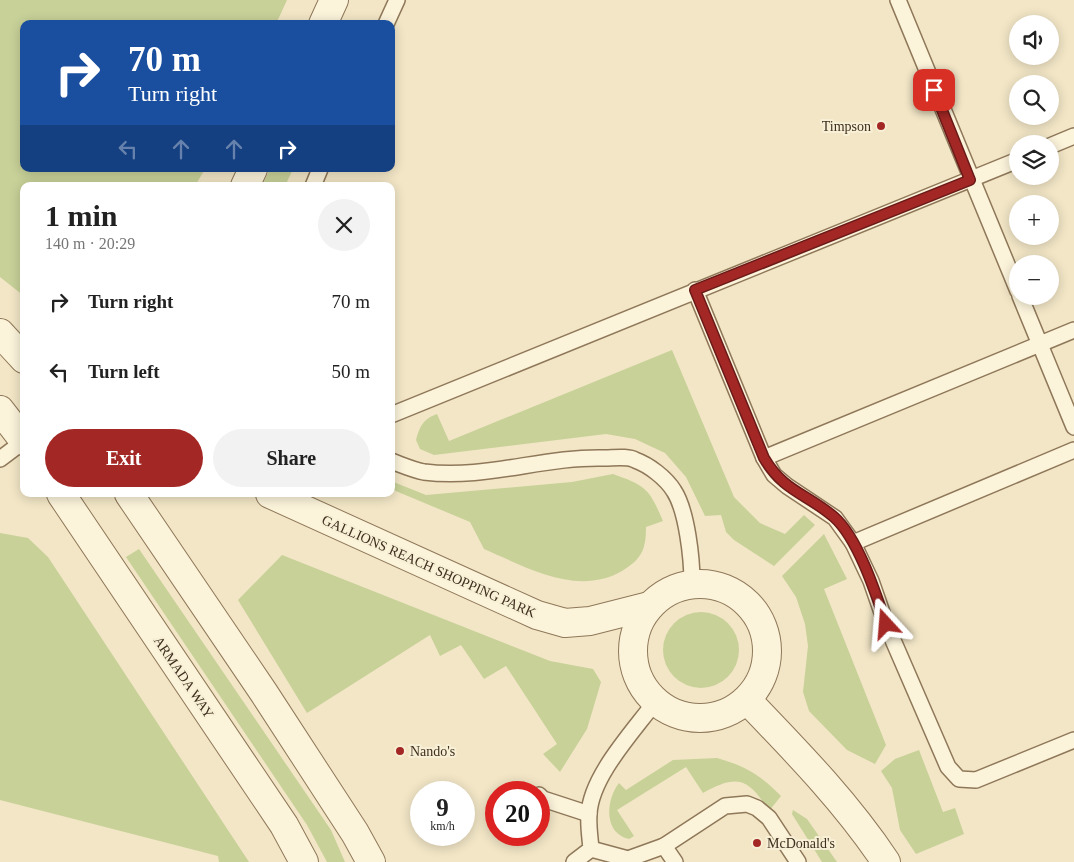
<!DOCTYPE html>
<html lang="en">
<head>
<meta charset="utf-8">
<style>
  body { margin:0; font-family:"Times New Roman",serif; background:#f2f2f2; color:#222; height:100vh; display:flex; flex-direction:column; font-size:19px; white-space:nowrap }
  * { box-sizing:border-box; margin:0 }
  p { font-size:16px; color:#767676 }
  .icon { flex:none; width:28px; height:28px; fill:none; stroke:currentColor; stroke-width:2; stroke-linecap:round; stroke-linejoin:round }
  .map { position:relative; flex:1; overflow:hidden }
  .details { position:absolute; left:20px; top:182px; width:375px; height:315px; display:flex; flex-direction:column; background:#fff; border-radius:10px; box-shadow:0 2px 12px #0003 }
  .details>* { flex:none }
  .hud { position:absolute; left:20px; top:20px; width:375px; height:152px; border-radius:10px; box-shadow:0 2px 12px #0003; background:#1a4fa0; color:#fff; overflow:hidden }
  .buttons { position:absolute; left:1009px; top:15px; display:grid; gap:10px }
  .buttons a { display:grid; place-items:center; width:50px; height:50px; border-radius:50%; background:#fff; box-shadow:0 2px 12px #0003; font-size:25px }
  .speed { position:absolute; left:410px; top:781px; display:flex; gap:10px; font-size:25px; font-weight:700; text-align:center }
  .speed>* { display:grid; place-content:center; width:65px; height:65px; border-radius:50%; background:#fff; box-shadow:0 2px 12px #0003; line-height:1 }
  .speed small { font-size:12px; font-weight:400 }
  .speed .limit { border:8px solid #d22; background:#fff; color:#111 }
  .pin { position:absolute; display:grid; place-items:center; width:42px; height:42px; color:#fff; margin:-21px; border-radius:10px; box-shadow:0 2px 8px #0006 }
  .me { position:absolute; width:55px; margin:-28px; rotate:341deg; stroke-linejoin:round; filter:drop-shadow(0 0 4px #0008) }
  .turn { display:flex; align-items:center; gap:18px; height:105px; padding:0 25px; font-size:22px }
  .turn .icon { width:65px; height:65px; stroke-width:2.5 }
  .turn b { display:block; font-size:35px; line-height:42px }
  .lanes { display:flex; align-items:center; height:48px; padding:0 25px; background:#0003; justify-content:center; gap:25px; direction:ltr }
  .lanes .off { opacity:.35 }
  .round { display:grid; place-items:center; flex:none; width:52px; height:52px; border-radius:26px; background:#f2f2f2 }
  .head { display:flex; align-items:center; justify-content:space-between; height:85px; padding:0 25px }
  h1 { font-size:30px; font-weight:700; line-height:38px }
  .button { display:flex; gap:10px; margin-top:auto; padding:10px 25px }
  .button a { flex:1; height:58px; border-radius:30px; background:#a32825; color:#fff; font-size:20px; font-weight:700; line-height:58px; text-align:center }
  .button a+a { background:#f2f2f2; color:#222 }
  ul { padding:0; list-style:none }
  li { display:flex; align-items:center; gap:15px; height:70px; padding:0 25px }
  li div { flex:1 }
  li b { display:block; font-size:19px }
  li em { font-style:normal }
  .map>svg:first-child { display:block }
  .green { fill:#c8d198 }
  .lines { fill:none; stroke-linecap:round; stroke-linejoin:round }
  .service-casing { stroke:#8f7859; stroke-width:18 }
  .minor-casing { stroke:#8f7859; stroke-width:30 }
  .tertiary-casing { stroke:#8f7859; stroke-width:30 }
  .service { stroke:#fbf3da; stroke-width:15 }
  .minor { stroke:#fbf3da; stroke-width:28 }
  .tertiary { stroke:#fbf3da; stroke-width:28 }
  .route-casing { stroke:#6a1a18; stroke-width:12 }
  .route { stroke:#a32825; stroke-width:9 }
  .poi-dot { fill:#a32825; stroke:#f8f0d6; stroke-width:2 }
  .labels { text-anchor:middle; stroke-width:4; stroke-linejoin:round; paint-order:stroke }
  .poi-label { font-size:14px; fill:#3e2f1e; stroke:#f8f0d6; text-anchor:start }
  .street-label { font-size:14px; fill:#3e2f1e; stroke:#f8f0d6 }
</style>
</head>
<body>
<div class="map">
<svg width="1074" height="862" viewBox="0 0 1074 862">
  <rect width="100%" height="100%" fill="#f2e6c6"/>
  <g class="green">
    <path d="M0,0H287L276,24H24V169H205L195,186H24V296L0,277Z"/>
    <path d="M270,169H293L285,186H262Z"/>
    <path d="M672,350L734,497L760,523L785,534L804,515L815,525L774,566L734,540L726,532L721,515L705,516L686,477L665,453L635,439L606,434L434,455L420,449L416,440C420,426 423,419 437,414L449,441Z"/>
    <path d="M613,474C647,486 649,489 663,521L646,527C646,549 642,559 622,571C577,597 526,567 484,549L470,522L391,489V481L426,495L572,482Z"/>
    <path d="M0,533L28,538L48,557L249,862H219L218,856L0,800Z"/>
    <path d="M824,534L847,579L824,589L886,745L875,764L847,750L809,711L803,692L808,646L805,624L796,597L782,576Z"/>
    <path d="M139,549L331,830L345,862H327L307,825L126,557Z"/>
    <path d="M282,555L550,661L593,669L601,682L587,729L560,772L543,754L557,744L506,666L484,679L461,645L440,656L430,635L307,713L238,600Z"/>
    <circle cx="701" cy="650" r="38"/>
    <path d="M919,750L943,812L955,808L964,834L916,854L900,830L892,788L881,771L895,759Z"/>
    <path d="M717,758C747,767 759,774 781,796L769,811C749,779 738,773 703,793L686,767L617,810L634,836L629,839C603,833 606,800 619,783L626,790L673,760Z"/>
    <path d="M793,810L807,819L837,862H822L792,814Z"/>
  </g>
  <g class="lines">
    <defs>
      <g id="service">
        <path d="M898,0L1018,291"/>
        <path d="M386,24L397,0"/>
        <path d="M1050,146L1074,136"/>
        <path d="M313,186L320,169"/>
        <path d="M695,290L764,458L774,475L787,486L835,518L853,543"/>
        <path d="M1020,296L1074,427"/>
        <path d="M391,415L1018,160"/>
        <path d="M1074,450L853,543L871,581L886,624L948,767L959,779L976,780L1074,740"/>
        <path d="M764,458L1074,330"/>
        <path d="M0,459L24,441"/>
        <path d="M391,461C402,465 413,470 424,472C485,480 544,456 605,458C614,458 628,456 635,460C649,465 666,478 674,491C687,511 692,559 692,583"/>
        <path d="M539,795L543,799L589,814"/>
        <path d="M664,846L675,862"/>
        <path d="M591,849L628,859L664,846L725,806L747,804L757,808L769,818L798,862"/>
        <path d="M574,862L591,849C590,837 588,825 589,814C591,776 633,732 655,702"/>
      </g>
      <g id="minor">
        <path d="M323,24L334,0"/>
        <path d="M245,186L253,169"/>
        <path d="M270,494L537,615L565,623L590,621L649,606"/>
        <circle cx="700" cy="651" r="67"/>
        <path d="M747,700C797,752 846,802 886,862"/>
      </g>
      <g id="tertiary">
        <path d="M0,333L24,359"/>
        <path d="M0,410L24,441"/>
        <path d="M61,494L284,825L304,862"/>
        <path d="M129,494L264,693L355,833L371,862"/>
      </g>
    </defs>
    <use href="#service" class="service-casing"/>
    <use href="#minor" class="minor-casing"/>
    <use href="#tertiary" class="tertiary-casing"/>
    <use href="#service" class="service"/>
    <use href="#minor" class="minor"/>
    <use href="#tertiary" class="tertiary"/>
  </g>
  <g class="lines">
    <defs>
      <path id="route" d="M886,624C876,594 858,538 834,517C806,493 784,492 764,458L695,290L970,180L934,90"/>
    </defs>
    <use href="#route" class="route-casing"/>
    <use href="#route" class="route"/>
  </g>
  <g class="poi-dot">
    <circle cx="881" cy="126" r="5"/>
    <circle cx="400" cy="751" r="5"/>
    <circle cx="757" cy="843" r="5"/>
  </g>
  <g class="labels">
    <g class="poi-label">
      <text x="871" y="131" text-anchor="end">Timpson</text>
      <text x="410" y="756">Nando's</text>
      <text x="767" y="848">McDonald's</text>
    </g>
    <g class="street-label">
      <text transform="translate(429 566) rotate(24)" y="5">GALLIONS REACH SHOPPING PARK</text>
      <text transform="translate(184 677) rotate(56)" y="5">ARMADA WAY</text>
    </g>
  </g>
</svg>
<div class="buttons">
<a><svg class="icon" aria-label="sound" viewBox="0 0 24 24"><path d="M4 9h4l5-4v14l-5-4H4zM17 9q2 3 0 6"/></svg></a>
<a><svg class="icon" aria-label="search" viewBox="0 0 24 24"><circle cx="10" cy="10" r="6"/><path d="M15 15l6 6"/></svg></a>
<a><svg class="icon" aria-label="layers" viewBox="0 0 24 24"><path d="M12 4l9 5-9 5-9-5zM3 14l9 5 9-5"/></svg></a>
<a>+</a>
<a>−</a>
</div>
<div class="speed"><div>9<small>km/h</small></div><div class="limit">20</div></div>
<div class="pin" style="left:934px;top:90px;background:#d93025"><svg class="icon" aria-label="arrive" viewBox="0 0 24 24"><path d="M6 21V4h12l-3 4 3 4H6"/></svg></div>
<svg class="me" style="left:886px;top:624px" viewBox="-20 -20 40 40"><path d="M0-17L14 15 0 8-14 15z" fill="#a32825" stroke="#fff" stroke-width="4"/></svg>
<div class="hud">
<div class="turn"><svg class="icon" aria-label="right" viewBox="0 0 24 24"><path d="M7 20v-9h11M14 6l5 5-5 5"/></svg><div><b>70 m</b>Turn right</div></div>
<div class="lanes"><svg class="icon off" aria-label="left" viewBox="0 0 24 24"><path d="M17 20v-9H6M10 6l-5 5 5 5"/></svg><svg class="icon off" aria-label="ahead" viewBox="0 0 24 24"><path d="M12 20V5M6 11l6-6 6 6"/></svg><svg class="icon off" aria-label="ahead" viewBox="0 0 24 24"><path d="M12 20V5M6 11l6-6 6 6"/></svg><svg class="icon" aria-label="right" viewBox="0 0 24 24"><path d="M7 20v-9h11M14 6l5 5-5 5"/></svg></div>
</div>
<section class="details">
<div class="head"><div><h1>1 min</h1><p>140 m · 20:29</p></div><a class="round"><svg class="icon" aria-label="close" viewBox="0 0 24 24"><path d="M6 6l12 12M18 6L6 18"/></svg></a></div>
<ul>
<li><svg class="icon" aria-label="right" viewBox="0 0 24 24"><path d="M7 20v-9h11M14 6l5 5-5 5"/></svg><div><b>Turn right</b></div><em>70 m</em></li>
<li><svg class="icon" aria-label="left" viewBox="0 0 24 24"><path d="M17 20v-9H6M10 6l-5 5 5 5"/></svg><div><b>Turn left</b></div><em>50 m</em></li>
</ul>
<div class="button"><a>Exit</a><a>Share</a></div>
</section>
</div>
</body>
</html>
